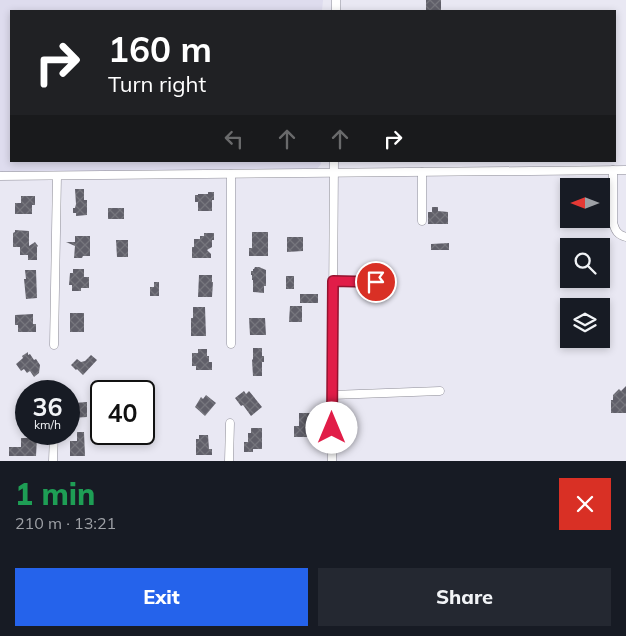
<!DOCTYPE html>
<html lang="en">
<head>
<meta charset="utf-8">
<style>
  body { margin:0; font-family:Mulish,sans-serif; background:#242831; color:#f1f3f6; height:100vh; display:flex; flex-direction:column; font-size:19px; white-space:nowrap }
  * { box-sizing:border-box; margin:0 }
  p { font-size:16px; color:#9ea1a6 }
  .icon { flex:none; width:28px; height:28px; fill:none; stroke:currentColor; stroke-width:2; stroke-linecap:round; stroke-linejoin:round }
  .map { position:relative; height:461px; overflow:hidden }
  .sheet { display:flex; flex-direction:column; background:#171b24; flex:1 }
  .sheet>* { flex:none }
  .banner { position:absolute; left:10px; top:10px; width:606px; height:152px; border-radius:0px; box-shadow:0 2px 8px #0003; background:#202124; color:#fff; overflow:hidden }
  .needle { width:32px; rotate:270deg }
  .tools { position:absolute; left:560px; top:178px; display:grid; gap:10px }
  .tools a { display:grid; place-items:center; width:50px; height:50px; border-radius:0px; background:#171b24; box-shadow:0 2px 8px #0003; font-size:25px }
  .speed { position:absolute; left:15px; top:380px; display:flex; gap:10px; font-size:25px; font-weight:700; text-align:center }
  .speed>* { display:grid; place-content:center; width:65px; height:65px; border-radius:50%; background:#171b24; box-shadow:0 2px 8px #0003; line-height:1 }
  .speed small { font-size:12px; font-weight:400 }
  .speed .limit { border:2px solid #111; border-radius:8px; background:#fff; color:#111 }
  .pin { position:absolute; display:grid; place-items:center; width:42px; height:42px; color:#fff; margin:-21px; border:2px solid #fff; border-radius:50%; box-shadow:0 1px 5px #0007 }
  .me { position:absolute; width:55px; margin:-28px; rotate:0deg; stroke-linejoin:round; filter:drop-shadow(0 0 4px #0008) }
  .turn { display:flex; align-items:center; gap:18px; height:105px; padding:0 15px; font-size:22px }
  .turn .icon { width:65px; height:65px; stroke-width:2.5 }
  .turn b { display:block; font-size:35px; line-height:42px }
  .lanes { display:flex; align-items:center; height:48px; padding:0 15px; background:#0003; justify-content:center; gap:25px; direction:ltr }
  .lanes .off { opacity:.35 }
  .round { display:grid; place-items:center; flex:none; width:52px; height:52px; border-radius:0px; background:#242831 }
  .summary { display:flex; align-items:center; justify-content:space-between; height:85px; padding:0 15px }
  h1 { font-size:30px; font-weight:800; line-height:38px; color:#1e9e55 }
  .action { display:flex; gap:10px; margin-top:auto; padding:10px 15px }
  .action a { flex:1; height:58px; border-radius:0px; background:#2563eb; color:#fff; font-size:20px; font-weight:800; line-height:58px; text-align:center }
  .action a+a { background:#242831; color:#f1f3f6 }
  .map>svg:first-child { display:block }
  .built { fill:#dedcee }
  .building { fill:url(#building-cross-hatch) }
  .lines { fill:none; stroke-linecap:round; stroke-linejoin:round }
  .minor-casing { stroke:#8e8d97; stroke-width:9 }
  .minor { stroke:#fff; stroke-width:8 }
  .route-casing { stroke:#92132f; stroke-width:12 }
  .route { stroke:#e11d48; stroke-width:9 }
</style>
</head>
<body>
<div class="map">
<svg width="626" height="461" viewBox="0 0 626 461">
  <defs>
    <pattern id="building-cross-hatch" width="8" height="8" patternUnits="userSpaceOnUse" patternTransform="scale(1.25)"><rect width="8" height="8" fill="#605f69"/><path d="M0 0l8 8M0 8l8-8" fill="none" stroke="#76767d"/></pattern>
  </defs>
  <rect width="100%" height="100%" fill="#e9e8f3"/>
  <path class="built" d="M0,0H323L322,11H11V161H321V164L317,169L313,170L0,172Z"/>
  <g class="building">
    <rect x="426" y="0" width="15" height="11"/>
    <path d="M75,189H84V200H87V215L76,216V213H73V208H75L76,204Z"/>
    <path d="M208,192H214V200H212V211H198V202H195V195H198V194H208Z"/>
    <path d="M21,196H35V205H32V214H15V203H21Z"/>
    <path d="M432,207H438V211L448,212V224H428V212H432Z"/>
    <rect x="108" y="208" width="16" height="11"/>
    <path d="M15,230L29,231V246L35,242L38,246L37,247V260H28V255H20V247H13V233L15,232Z"/>
    <path d="M252,232H268V256H249V248H252Z"/>
    <path d="M204,233H214V240H212V247L207,250L211,254V258H192V247H194V239H200V236H204Z"/>
    <path d="M75,236H90V256H83L82,258H74L75,246L66,242H75Z"/>
    <path d="M287,237H303V251L287,252Z"/>
    <path d="M116,240H128V257H117Z"/>
    <path d="M449,243V250H431V244Z"/>
    <path d="M255,267H259L266,270V286H264V293L253,292V280H252V275H251V271H253V269H254Z"/>
    <path d="M73,269H84V277H89V288H81V291H72V285H69L70,273H73Z"/>
    <path d="M25,270H36L37,298L26,299L24,279H26Z"/>
    <path d="M199,275H212V282H213L212,297H198Z"/>
    <rect x="286" y="276" width="8" height="13"/>
    <path d="M154,282H159V296H150V287H154Z"/>
    <rect x="300" y="294" width="18" height="9"/>
    <path d="M290,306H302V322H289Z"/>
    <path d="M193,307H205L206,336H191V318H193Z"/>
    <rect x="70" y="313" width="14" height="19"/>
    <path d="M33,314V324H36V332H18V325H15V315Z"/>
    <path d="M249,318H265L266,335H250Z"/>
    <path d="M253,348H262V356H264V362H262V376H253L252,360L253,359Z"/>
    <path d="M198,349H207V356H209V362H212V370H196V366H192V353H198Z"/>
    <path d="M28,352V355L30,354L34,360L36,359L40,365L39,373L34,377L30,371L27,373L24,369L21,371L16,364L23,358L22,356Z"/>
    <path d="M91,355L97,360L83,375L77,369L76,370L71,365L77,359L81,362L85,361Z"/>
    <path d="M626,386V413H611V400H613V395L619,389L621,391Z"/>
    <path d="M26,391V413L16,408L20,399L22,400Z"/>
    <path d="M244,391L246,394L249,391L262,407L251,416L243,405L241,406L235,398Z"/>
    <path d="M206,395L216,403L205,416L195,407L201,397L203,399Z"/>
    <path d="M74,400V403L87,402V417L72,418V410H69V401Z"/>
    <path d="M299,413H310V437H294V426H299Z"/>
    <path d="M251,428H262V449H253V452H244V442H248V433H251Z"/>
    <path d="M77,432H84L85,456H70V441H77Z"/>
    <path d="M199,435H208L209,449H212V455H196V439H199Z"/>
    <path d="M21,438H37L36,456H9V447H21Z"/>
  </g>
  <g class="lines">
    <defs>
      <g id="minor">
        <path d="M336,11V0"/>
        <path d="M613,170V222C615,231 618,235 626,237"/>
        <path d="M422,172V221"/>
        <path d="M0,176L626,170"/>
        <path d="M333,281L376,282"/>
        <path d="M231,344V174"/>
        <path d="M54,345L57,176"/>
        <path d="M332,395L440,391"/>
        <path d="M53,461L54,434"/>
        <path d="M229,461L230,423"/>
        <path d="M332,461L334,161"/>
      </g>
    </defs>
    <use href="#minor" class="minor-casing"/>
    <use href="#minor" class="minor"/>
  </g>
  <g class="lines">
    <defs>
      <path id="route" d="M332,428L333,281L376,282"/>
    </defs>
    <use href="#route" class="route-casing"/>
    <use href="#route" class="route"/>
  </g>
</svg>
<div class="tools">
<a><svg class="needle" viewBox="-14 -14 28 28"><path d="M0-13l5 13h-10z" fill="#e53935"/><path d="M0 13l5-13h-10z" fill="#9ea1a6"/></svg></a>
<a><svg class="icon" aria-label="search" viewBox="0 0 24 24"><circle cx="10" cy="10" r="6"/><path d="M15 15l6 6"/></svg></a>
<a><svg class="icon" aria-label="layers" viewBox="0 0 24 24"><path d="M12 4l9 5-9 5-9-5zM3 14l9 5 9-5"/></svg></a>
</div>
<div class="speed"><div>36<small>km/h</small></div><div class="limit">40</div></div>
<div class="pin" style="left:376px;top:282px;background:#d93025"><svg class="icon" aria-label="arrive" viewBox="0 0 24 24"><path d="M6 21V4h12l-3 4 3 4H6"/></svg></div>
<svg class="me" style="left:332px;top:428px" viewBox="-20 -20 40 40"><circle r="19" fill="#fff"/><path d="M0-13L10 11 0 6-10 11z" fill="#e11d48"/></svg>
<div class="banner">
<div class="turn"><svg class="icon" aria-label="right" viewBox="0 0 24 24"><path d="M7 20v-9h11M14 6l5 5-5 5"/></svg><div><b>160 m</b>Turn right</div></div>
<div class="lanes"><svg class="icon off" aria-label="left" viewBox="0 0 24 24"><path d="M17 20v-9H6M10 6l-5 5 5 5"/></svg><svg class="icon off" aria-label="ahead" viewBox="0 0 24 24"><path d="M12 20V5M6 11l6-6 6 6"/></svg><svg class="icon off" aria-label="ahead" viewBox="0 0 24 24"><path d="M12 20V5M6 11l6-6 6 6"/></svg><svg class="icon" aria-label="right" viewBox="0 0 24 24"><path d="M7 20v-9h11M14 6l5 5-5 5"/></svg></div>
</div>
</div>
<section class="sheet">
<div class="summary"><div><h1>1 min</h1><p>210 m · 13:21</p></div><a class="round" style="background:#d93025;color:#fff"><svg class="icon" aria-label="close" viewBox="0 0 24 24"><path d="M6 6l12 12M18 6L6 18"/></svg></a></div>
<div class="action"><a>Exit</a><a>Share</a></div>
</section>
</body>
</html>
